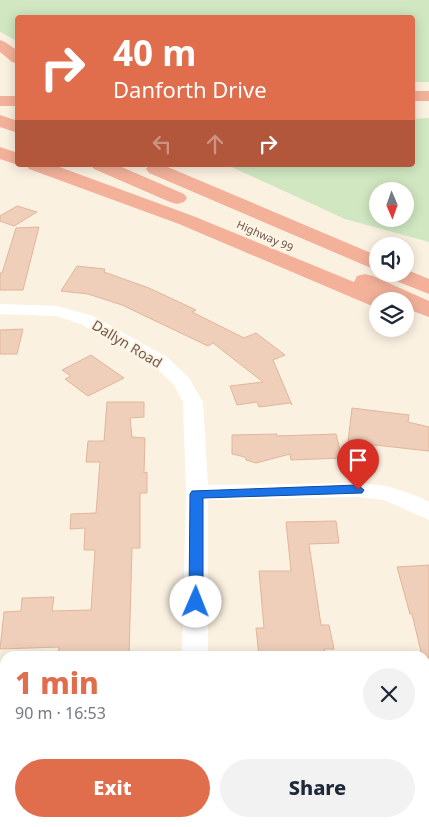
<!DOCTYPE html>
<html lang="en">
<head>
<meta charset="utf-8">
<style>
  body { margin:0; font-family:"Noto Sans",sans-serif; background:#f2f2f3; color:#1f2937; height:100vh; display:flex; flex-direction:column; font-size:19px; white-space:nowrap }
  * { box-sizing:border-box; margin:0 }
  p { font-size:16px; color:#747a83 }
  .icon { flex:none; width:28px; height:28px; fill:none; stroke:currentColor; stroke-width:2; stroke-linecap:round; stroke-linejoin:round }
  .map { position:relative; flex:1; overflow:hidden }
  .side { position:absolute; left:0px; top:651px; width:430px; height:176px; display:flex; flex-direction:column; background:#fff; border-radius:15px 15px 0 0; box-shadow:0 2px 12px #0003 }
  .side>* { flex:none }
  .top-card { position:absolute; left:15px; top:15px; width:400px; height:152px; border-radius:5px; box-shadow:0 2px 12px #0003; background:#e06d4b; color:#fff; overflow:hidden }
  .needle { width:32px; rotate:178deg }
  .buttons { position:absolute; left:369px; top:182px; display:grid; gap:10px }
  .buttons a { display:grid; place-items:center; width:45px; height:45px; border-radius:50%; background:#fff; box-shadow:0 2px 12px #0003; font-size:25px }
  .pin { position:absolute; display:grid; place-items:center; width:42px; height:42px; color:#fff; margin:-51px -21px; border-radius:50% 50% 50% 0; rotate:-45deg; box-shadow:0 0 5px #0007 }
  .pin .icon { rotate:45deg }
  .me { position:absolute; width:55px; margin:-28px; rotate:1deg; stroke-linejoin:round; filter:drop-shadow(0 0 4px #0008) }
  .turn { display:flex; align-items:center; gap:18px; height:105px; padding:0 15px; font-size:22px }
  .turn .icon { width:65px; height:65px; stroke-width:2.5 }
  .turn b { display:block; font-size:35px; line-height:42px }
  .lanes { display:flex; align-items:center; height:48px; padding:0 15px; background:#0003; justify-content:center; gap:25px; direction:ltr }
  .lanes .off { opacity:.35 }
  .round { display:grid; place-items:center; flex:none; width:52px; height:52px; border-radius:26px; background:#f2f2f3 }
  .head { display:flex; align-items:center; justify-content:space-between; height:85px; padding:0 15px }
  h1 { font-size:30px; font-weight:800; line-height:38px; color:#e06d4b }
  .cta { display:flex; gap:10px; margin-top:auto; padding:10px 15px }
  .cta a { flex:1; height:58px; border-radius:30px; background:#e06d4b; color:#fff; font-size:20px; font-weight:800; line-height:58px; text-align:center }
  .cta a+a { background:#f2f2f3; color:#1f2937 }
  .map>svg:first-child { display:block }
  .green { fill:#d0e7c1; fill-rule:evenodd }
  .building { fill:#efcfba; stroke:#e1b69b }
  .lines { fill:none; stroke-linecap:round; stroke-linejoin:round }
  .street { fill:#fff; fill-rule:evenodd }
  .highway { fill:#f3b19a; fill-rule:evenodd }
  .route { fill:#1a73e8; stroke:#114b97 }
  .labels { text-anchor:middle; stroke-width:4.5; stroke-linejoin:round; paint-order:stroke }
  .far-street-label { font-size:11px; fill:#705749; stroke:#fef5e7 }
  .street-label { font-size:14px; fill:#705749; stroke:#fef5e7 }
</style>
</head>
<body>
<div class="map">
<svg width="429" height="827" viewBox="0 0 429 827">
  <rect width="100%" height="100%" fill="#fbf1e1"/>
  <g class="green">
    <path d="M0,0H429V82H413L412,18H18L17,41L0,32Z"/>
    <path d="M429,118V242L345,219L227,165H412L413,119ZM378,191H405V219H378Z"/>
  </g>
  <g class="building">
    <path d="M17,206L37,212L14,226L0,221V216Z"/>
    <path d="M39,227L23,290H0V273H2L16,228Z"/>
    <path d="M77,266L105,269L104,272L149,288L196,310L192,312L244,338L256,333L285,355L273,360L292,405L290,403L259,407L257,402L237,405L230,386L263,382L213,343L208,346L122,305L88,294L61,291Z"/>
    <path d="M23,329L17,354H0V330Z"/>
    <path d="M91,355L124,378L88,396L65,379L71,376L62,370Z"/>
    <path d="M107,402H144V417L130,418L132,437L145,438L144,473L147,472V493H140V548H132L129,655L58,656L59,647L0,649L4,612L21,611L22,598L54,597L52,611L91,610L95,550H84L85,528L70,529L71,514L96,513L100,462H86L88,441H104Z"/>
    <path d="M352,408L409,415L408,422L429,427V451L348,442Z"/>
    <path d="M277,434V436L336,434L342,458L291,460L290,454L256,463L246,460L245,457L232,454V435Z"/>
    <path d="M336,521L339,543L309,544L321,625H329L334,649H324L326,656H259L256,628H264L259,571H291L286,522Z"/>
    <path d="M429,565V658H425V656H422L412,614H410L397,567Z"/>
  </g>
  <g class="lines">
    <g class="street">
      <path d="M0,304L57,306L93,316L167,357L189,378L203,402L208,485L358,483L387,486L417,496L429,502V520L384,500L358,497L208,500V656H182L186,493L183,402L174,385L153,365L81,324L56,316L0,314Z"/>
      <rect x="0" y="690" width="5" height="22"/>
      <rect x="181" y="822" width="30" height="5"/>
    </g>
    <g class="highway">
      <path d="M0,40L5,42L18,51V64L12,62L0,52Z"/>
      <rect x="412" y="91" width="17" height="10"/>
      <rect x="0" y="96" width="18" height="10"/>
      <path d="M0,115L18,121V133L0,127Z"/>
      <path d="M0,147L18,153V165L0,159Z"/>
      <path d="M26,165H54L193,216L354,282L357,276L365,274L373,276L429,301V317L405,308V301H378V307L372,306L179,224L29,169Z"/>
      <path d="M91,165H117L184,194L187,198L184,202L177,204L170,202L94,169Z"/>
      <path d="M149,165H163L378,256V271L149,173L146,169Z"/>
      <path d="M405,269L429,279V294L391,279L388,274H405Z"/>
    </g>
  </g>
  <path class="route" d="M358,485L364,490L362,493L203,498V602L201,606L196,607L191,606L189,602L190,494L192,491Z"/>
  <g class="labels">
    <g class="far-street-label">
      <text transform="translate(265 236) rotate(24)" y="4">Highway 99</text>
    </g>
    <g class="street-label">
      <text transform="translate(127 344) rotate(31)" y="5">Dallyn Road</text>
    </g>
  </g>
</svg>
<div class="buttons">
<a><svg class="needle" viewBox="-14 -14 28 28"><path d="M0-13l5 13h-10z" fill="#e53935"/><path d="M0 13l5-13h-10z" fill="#747a83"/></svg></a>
<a><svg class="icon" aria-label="sound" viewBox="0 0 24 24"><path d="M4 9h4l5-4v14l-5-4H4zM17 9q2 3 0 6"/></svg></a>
<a><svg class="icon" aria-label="layers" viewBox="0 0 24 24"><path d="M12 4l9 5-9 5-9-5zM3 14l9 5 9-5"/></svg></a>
</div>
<div class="pin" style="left:358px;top:490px;background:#d93025"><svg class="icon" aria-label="arrive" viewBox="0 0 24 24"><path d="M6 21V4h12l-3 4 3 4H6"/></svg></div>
<svg class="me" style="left:196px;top:602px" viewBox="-20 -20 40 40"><circle r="19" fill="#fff"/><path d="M0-13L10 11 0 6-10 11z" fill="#1a73e8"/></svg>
<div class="top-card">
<div class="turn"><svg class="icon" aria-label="right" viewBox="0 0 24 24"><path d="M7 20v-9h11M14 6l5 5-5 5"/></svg><div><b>40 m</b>Danforth Drive</div></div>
<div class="lanes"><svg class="icon off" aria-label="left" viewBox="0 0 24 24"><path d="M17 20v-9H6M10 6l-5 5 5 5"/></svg><svg class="icon off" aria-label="ahead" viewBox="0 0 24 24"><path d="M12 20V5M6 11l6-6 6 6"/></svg><svg class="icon" aria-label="right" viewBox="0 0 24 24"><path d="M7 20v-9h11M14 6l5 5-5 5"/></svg></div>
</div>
<section class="side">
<div class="head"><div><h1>1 min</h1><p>90 m · 16:53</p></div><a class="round"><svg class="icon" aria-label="close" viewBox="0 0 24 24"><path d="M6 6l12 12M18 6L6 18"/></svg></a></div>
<div class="cta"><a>Exit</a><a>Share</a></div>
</section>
</div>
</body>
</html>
